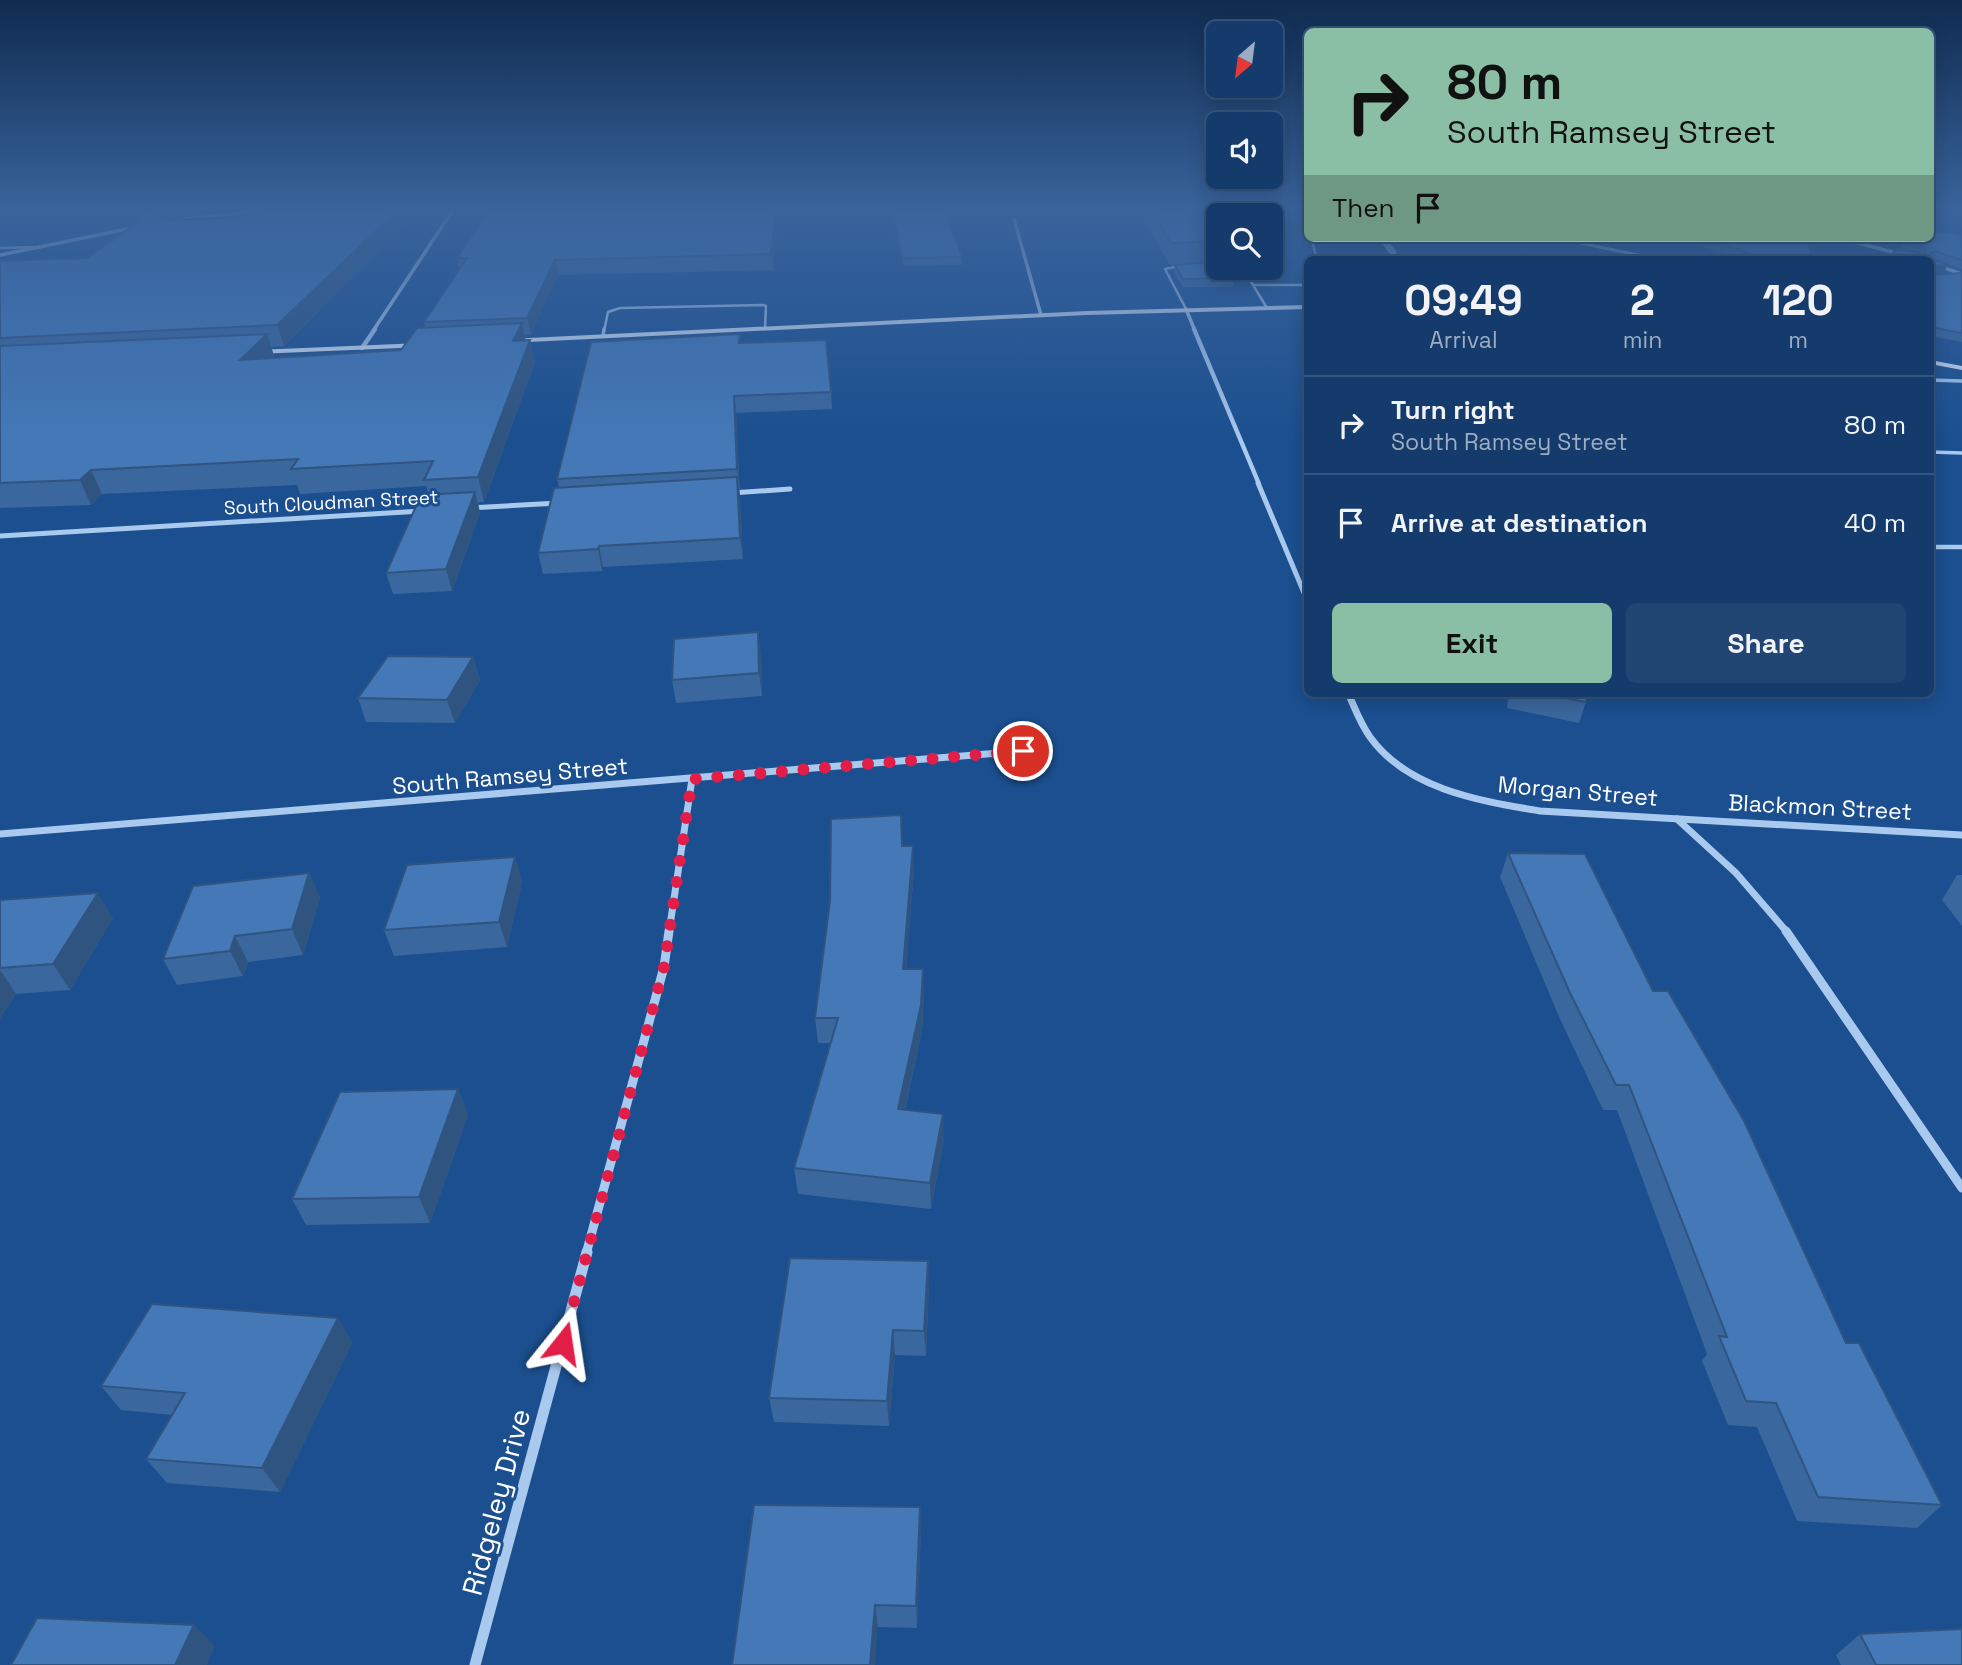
<!DOCTYPE html>
<html lang="en">
<head>
<meta charset="utf-8">
<style>
  body { margin:0; font-family:"Space Grotesk",sans-serif; background:#214673; color:#f1f3f6; height:100vh; display:flex; flex-direction:column; font-size:26px; white-space:nowrap }
  * { box-sizing:border-box; margin:0 }
  p { font-size:23px; color:#9dadc1 }
  .icon { flex:none; width:38px; height:38px; fill:none; stroke:currentColor; stroke-width:2; stroke-linecap:round; stroke-linejoin:round }
  .map { position:relative; flex:1; overflow:hidden }
  .drawer { position:absolute; left:1304px; top:256px; width:630px; height:441px; display:flex; flex-direction:column; background:#143b6b; border-radius:10px; box-shadow:0 4px 18px #0003,0 0 0 2px #33557e }
  .drawer>* { flex:none }
  .top-card { position:absolute; left:1304px; top:28px; width:630px; height:214px; border-radius:10px; box-shadow:0 4px 18px #0003,0 0 0 2px #33557e; background:#8abfa5; color:#111; overflow:hidden }
  .needle { width:46px; rotate:208deg }
  .buttons { position:absolute; left:1206px; top:21px; display:grid; gap:14px }
  .buttons a { display:grid; place-items:center; width:77px; height:77px; border-radius:10px; background:#143b6b; box-shadow:0 4px 18px #0003,0 0 0 2px #33557e; font-size:35px }
  .pin { position:absolute; display:grid; place-items:center; width:60px; height:60px; color:#fff; margin:-30px; border:4px solid #fff; border-radius:50%; box-shadow:0 2px 7px #0007 }
  .me { position:absolute; width:77px; margin:-38px; rotate:15deg; stroke-linejoin:round; filter:drop-shadow(0 0 5px #0008) }
  .turn { display:flex; align-items:center; gap:24px; height:147px; padding:0 28px; font-size:32px }
  .turn .icon { width:91px; height:91px; stroke-width:2.5 }
  .turn b { display:block; font-size:49px; line-height:60px }
  .then { display:flex; align-items:center; height:66px; padding:0 28px; background:#0003; gap:14px; font-size:26px }
  .eta { display:flex; justify-content:space-evenly; align-items:center; height:119px; text-align:center }
  .eta b { font-size:42px; font-weight:800; line-height:49px }
  .cta { display:flex; gap:14px; margin-top:auto; padding:14px 28px }
  .cta a { flex:1; height:80px; border-radius:10px; background:#8abfa5; color:#111; font-size:28px; font-weight:800; line-height:80px; text-align:center }
  .cta a+a { background:#214673; color:#f1f3f6 }
  ul { padding:0; list-style:none }
  li { display:flex; align-items:center; gap:21px; height:98px; padding:0 28px; border-top:2px solid #33557e }
  li div { flex:1 }
  li b { display:block; font-size:26px }
  li em { font-style:normal }
  .map>svg:first-child { display:block }
  .lines { fill:none; stroke-linecap:round; stroke-linejoin:round }
  .stream { fill:#9cc4f0; fill-rule:evenodd }
  .lane-far2 { stroke:#a9c9ee; stroke-width:2.5 }
  .lane-far1 { stroke:#a9c9ee; stroke-width:3.5 }
  .lane { stroke:#a9c9ee; stroke-width:4.5 }
  .street-far5 { stroke:#a9c9ee; stroke-width:3.5 }
  .street-far4 { stroke:#a9c9ee; stroke-width:4.5 }
  .street-far3 { stroke:#a9c9ee; stroke-width:5 }
  .street-far2 { stroke:#a9c9ee; stroke-width:7 }
  .street-far1 { stroke:#a9c9ee; stroke-width:9 }
  .street { stroke:#a9c9ee; stroke-width:11 }
  .secondary { fill:#d6e6fa; fill-rule:evenodd }
  .wall { fill:#3a679d }
  .shaded-wall { fill:#305480 }
  .building { fill:#4478b7; stroke:#305480; stroke-width:2 }
  .route { stroke:#e11d48; stroke-width:12; stroke-dasharray:0 21.6 }
  .labels { text-anchor:middle; stroke-width:6; stroke-linejoin:round; paint-order:stroke }
  .far-street-label { font-size:19px; fill:#fff; stroke:#1b4f8f }
  .street-label { font-size:23px; fill:#fff; stroke:#1b4f8f }
  .near-street-label { font-size:28px; fill:#fff; stroke:#1b4f8f }
</style>
</head>
<body>
<div class="map">
<svg width="1962" height="1665" viewBox="0 0 1962 1665">
  <rect width="100%" height="100%" fill="#1b4f8f"/>
  <g class="lines">
    <g class="stream">
      <path d="M1378,238H1385L1397,252L1393,259H1385L1390,254Z"/>
      <path d="M1548,238H1562L1666,259H1651Z"/>
    </g>
    <g class="lane-far2">
      <path d="M1302,210L1307,225"/>
      <path d="M1311,238L1317,259"/>
      <path d="M0,248L35,247"/>
      <path d="M1180,266L1165,269L1186,309"/>
      <path d="M1238,268L1244,270L1267,308"/>
      <path d="M1253,285H1307"/>
      <path d="M604,331L608,312L620,308L763,305L766,306L765,328"/>
    </g>
    <g class="lane-far1">
      <path d="M603,336L604,329"/>
      <path d="M1930,380L1962,381"/>
      <path d="M1930,452L1962,453"/>
    </g>
    <path class="lane" d="M1930,547H1962"/>
    <g class="street-far5">
      <path d="M1014,219L1041,315"/>
      <path d="M179,220L265,210"/>
      <path d="M1839,238L1919,259"/>
      <path d="M0,255L137,227"/>
      <path d="M1930,263L1962,274"/>
      <path d="M1186,309L1195,331"/>
      <path d="M373,331L453,210"/>
    </g>
    <g class="street-far4">
      <path d="M1194,329L1259,484"/>
      <path d="M362,348L375,329"/>
    </g>
    <g class="street-far3">
      <path d="M1258,483L1307,600"/>
      <path d="M731,493L790,489"/>
      <path d="M469,508L559,503"/>
      <path d="M0,536L422,511"/>
    </g>
    <g class="street-far2">
      <path d="M1348,693C1355,708 1360,723 1370,737C1408,790 1481,801 1540,811L1962,835"/>
      <path d="M1677,819L1736,873L1787,932"/>
      <path d="M0,834L1023,751"/>
      <path d="M669,932L692,779"/>
    </g>
    <g class="street-far1">
      <path d="M1786,931L1962,1188"/>
      <path d="M586,1254L664,967L669,931"/>
    </g>
    <path class="street" d="M475,1665L587,1252"/>
    <g class="secondary">
      <path d="M1307,305V309L1087,315L508,343L504,341L508,339L1087,311Z"/>
      <path d="M421,343L425,345L424,347L256,354L252,352L256,350Z"/>
      <path d="M1930,360L1962,366V370L1930,364Z"/>
    </g>
  </g>
  <g class="wall">
    <path d="M135,210H235L167,219L237,217L257,210H420L284,346L271,347L274,356L272,358L401,350L425,327L424,322L459,270L457,258L778,214L773,270L558,275L531,334L524,335L535,362L484,502H478L480,513L452,591L393,594L386,573L429,495L426,486L300,494L297,485L102,494L91,505L0,508V261L87,258L139,221Z"/>
    <path d="M889,210H945L962,257V265L904,266Z"/>
    <path d="M1103,210H1203V212H1200L1218,238L1217,261L1234,278L1233,287H1183L1174,272L1175,265L1178,264L1170,265L1139,212H1104Z"/>
    <path d="M1962,236V269L1944,263V272L1933,274L1934,275L1962,273V342L1930,336V259L1900,249L1903,242Z"/>
    <path d="M1676,238H1832L1809,246L1812,259H1741Z"/>
    <path d="M742,343L831,392L832,409L736,413L743,559L603,567L602,571L543,574L538,553L559,487L557,479Z"/>
    <path d="M761,655L762,696L676,703L672,680Z"/>
    <path d="M473,657L480,680L455,723L366,722L358,698Z"/>
    <path d="M1509,693H1587L1586,702L1579,723L1507,708Z"/>
    <path d="M902,846L914,870L906,969L924,994L922,1031L905,1110L944,1139L931,1209L798,1194L794,1168L830,1043H818L815,1018L830,901Z"/>
    <path d="M1508,853L1653,991L1846,1343L1942,1505L1917,1528L1797,1521L1757,1427L1728,1425L1702,1361L1707,1354L1617,1110H1603L1560,1019L1500,877Z"/>
    <path d="M515,857L522,882L507,947L394,956L384,930Z"/>
    <path d="M309,873L320,898L303,955L248,962L243,976L177,985L163,959Z"/>
    <path d="M1957,875H1962V926L1942,900Z"/>
    <path d="M0,900L113,918L70,990L16,994L0,1018Z"/>
    <path d="M458,1089L468,1115L430,1223L306,1225L292,1199Z"/>
    <path d="M929,1286L926,1356L895,1355L889,1426L774,1422L769,1398Z"/>
    <path d="M338,1318L352,1343L280,1492L167,1483L146,1459L172,1415L121,1410L101,1386Z"/>
    <path d="M921,1530L917,1628L878,1627L732,1665Z"/>
    <path d="M1860,1634L1962,1665H1841L1836,1655Z"/>
  </g>
  <g class="shaded-wall">
    <path d="M135,210H235L140,223Z"/>
    <path d="M398,210H420L284,346L277,325Z"/>
    <path d="M776,210H778V214L773,270L771,254Z"/>
    <path d="M1813,238H1832L1805,247L1808,240Z"/>
    <path d="M555,260L558,275L531,334L527,318Z"/>
    <path d="M1948,265L1944,272L1930,274L1932,266Z"/>
    <path d="M522,323L526,344L513,341Z"/>
    <path d="M267,334L274,356L248,382L240,360Z"/>
    <path d="M530,340L535,362L484,502L478,477Z"/>
    <path d="M734,396L736,413L739,487L737,469Z"/>
    <path d="M91,470L102,494L91,505L80,480Z"/>
    <path d="M737,477L740,497L743,559L740,538Z"/>
    <path d="M475,492L480,513L452,591L446,569Z"/>
    <path d="M599,546L603,567L602,571L598,549Z"/>
    <path d="M758,632L761,655L762,696L759,673Z"/>
    <path d="M473,657L480,680L455,723L447,700Z"/>
    <path d="M913,846L914,870L904,995L903,969Z"/>
    <path d="M515,857L522,882L507,947L499,922Z"/>
    <path d="M309,873L320,898L303,955L292,929Z"/>
    <path d="M98,893L113,918L70,990L53,964Z"/>
    <path d="M235,936L248,962L243,976L230,951Z"/>
    <path d="M923,969L924,994L922,1031L899,1135L898,1109Z"/>
    <path d="M0,970L16,994L0,1018Z"/>
    <path d="M458,1089L468,1115L430,1223L419,1197Z"/>
    <path d="M943,1114L944,1139L931,1209L930,1183Z"/>
    <path d="M928,1261L929,1286L926,1356L924,1331Z"/>
    <path d="M338,1318L352,1343L280,1492L262,1468Z"/>
    <path d="M893,1330L895,1355L889,1426L887,1401Z"/>
    <path d="M920,1507L921,1530L917,1628L916,1606Z"/>
    <path d="M875,1605L878,1627L875,1665H870Z"/>
    <path d="M194,1625L215,1646L207,1665H175Z"/>
  </g>
  <g class="building">
    <path d="M257,210H398L277,325L0,338V261L87,258L140,221L137,213L150,211L168,220L237,217Z"/>
    <path d="M488,210H776L771,254L555,260L527,318L424,322L467,258H457Z"/>
    <path d="M891,210H945L962,257L903,258Z"/>
    <path d="M1151,210H1199L1218,238V241L1171,243Z"/>
    <path d="M1930,232H1949L1962,236V260L1935,251L1930,253V258L1948,265L1932,266L1934,275L1962,273V333L1930,327V259H1887L1897,249L1926,254L1924,247L1903,242L1907,238H1930Z"/>
    <path d="M1702,238H1813L1808,240L1812,259H1767Z"/>
    <path d="M1218,261V268H1227L1234,278L1183,279L1175,265Z"/>
    <path d="M522,323L513,341L530,340L478,477L424,480L433,461L291,469L298,459L91,470L80,480L0,483V346L267,334L240,360L401,350L417,328Z"/>
    <path d="M740,334L739,343L826,340L831,392L734,396L737,469L557,479L591,342Z"/>
    <path d="M737,477L740,538L599,546L598,549L538,553L554,488Z"/>
    <path d="M475,492L446,569L386,573L421,495Z"/>
    <path d="M758,632L759,673L672,680L674,639Z"/>
    <path d="M388,656L473,657L447,700L358,698Z"/>
    <path d="M1540,693H1587L1586,702Z"/>
    <path d="M901,815L902,846H913L903,969H923L921,1005L898,1109L943,1114L930,1183L794,1168L838,1018H815L830,901L831,819Z"/>
    <path d="M1508,853L1585,854L1653,991H1668L1744,1121L1846,1343H1859L1942,1505L1818,1497L1776,1403L1746,1401L1719,1336L1727,1337L1629,1085H1616L1570,993Z"/>
    <path d="M515,857L499,922L384,930L407,865Z"/>
    <path d="M309,873L292,929L235,936L230,951L163,959L193,886Z"/>
    <path d="M98,893L53,964L0,968V900Z"/>
    <path d="M458,1089L419,1197L292,1199L340,1092Z"/>
    <path d="M790,1258L928,1261L924,1331L893,1330L887,1401L769,1398Z"/>
    <path d="M152,1304L338,1318L262,1468L146,1459L185,1393L101,1386Z"/>
    <path d="M754,1505L920,1507L916,1606L875,1605L870,1665H732Z"/>
    <path d="M37,1618L194,1625L175,1665H11Z"/>
    <path d="M1962,1629V1665H1876L1860,1634Z"/>
  </g>
  <linearGradient id="sky" x2="0" y2="1"><stop stop-color="#0f2b4f"/><stop offset="0.47" stop-color="#39639b"/><stop offset="1" stop-color="#39639b" stop-opacity="0"/></linearGradient>
  <rect width="1962" height="443" fill="url(#sky)"/>
  <g class="lines">
    <path class="route" d="M563,1343L664,967L692,779L1023,751"/>
  </g>
  <g class="labels">
    <g class="far-street-label">
      <text transform="translate(331 502) rotate(-3)" y="7">South Cloudman Street</text>
    </g>
    <g class="street-label">
      <text transform="translate(510 776) rotate(-5)" y="8">South Ramsey Street</text>
      <text transform="translate(1578 791) rotate(5)" y="8">Morgan Street</text>
      <text transform="translate(1820 807) rotate(3)" y="8">Blackmon Street</text>
    </g>
    <g class="near-street-label">
      <text transform="translate(496 1502) rotate(-75)" y="10">Ridgeley Drive</text>
    </g>
  </g>
</svg>
<div class="buttons">
<a><svg class="needle" viewBox="-14 -14 28 28"><path d="M0-13l5 13h-10z" fill="#e53935"/><path d="M0 13l5-13h-10z" fill="#9dadc1"/></svg></a>
<a><svg class="icon" aria-label="sound" viewBox="0 0 24 24"><path d="M4 9h4l5-4v14l-5-4H4zM17 9q2 3 0 6"/></svg></a>
<a><svg class="icon" aria-label="search" viewBox="0 0 24 24"><circle cx="10" cy="10" r="6"/><path d="M15 15l6 6"/></svg></a>
</div>
<div class="pin" style="left:1023px;top:751px;background:#d93025"><svg class="icon" aria-label="arrive" viewBox="0 0 24 24"><path d="M6 21V4h12l-3 4 3 4H6"/></svg></div>
<svg class="me" style="left:563px;top:1343px" viewBox="-20 -20 40 40"><path d="M0-17L14 15 0 8-14 15z" fill="#e11d48" stroke="#fff" stroke-width="4"/></svg>
<div class="top-card">
<div class="turn"><svg class="icon" aria-label="right" viewBox="0 0 24 24"><path d="M7 20v-9h11M14 6l5 5-5 5"/></svg><div><b>80 m</b>South Ramsey Street</div></div>
<div class="then">Then<svg class="icon" aria-label="arrive" viewBox="0 0 24 24"><path d="M6 21V4h12l-3 4 3 4H6"/></svg></div>
</div>
<section class="drawer">
<div class="eta">
<div><b>09:49</b><p>Arrival</p></div>
<div><b>2</b><p>min</p></div>
<div><b>120</b><p>m</p></div>
</div>
<ul>
<li><svg class="icon" aria-label="right" viewBox="0 0 24 24"><path d="M7 20v-9h11M14 6l5 5-5 5"/></svg><div><b>Turn right</b><p>South Ramsey Street</p></div><em>80 m</em></li>
<li><svg class="icon" aria-label="arrive" viewBox="0 0 24 24"><path d="M6 21V4h12l-3 4 3 4H6"/></svg><div><b>Arrive at destination</b></div><em>40 m</em></li>
</ul>
<div class="cta"><a>Exit</a><a>Share</a></div>
</section>
</div>
</body>
</html>
